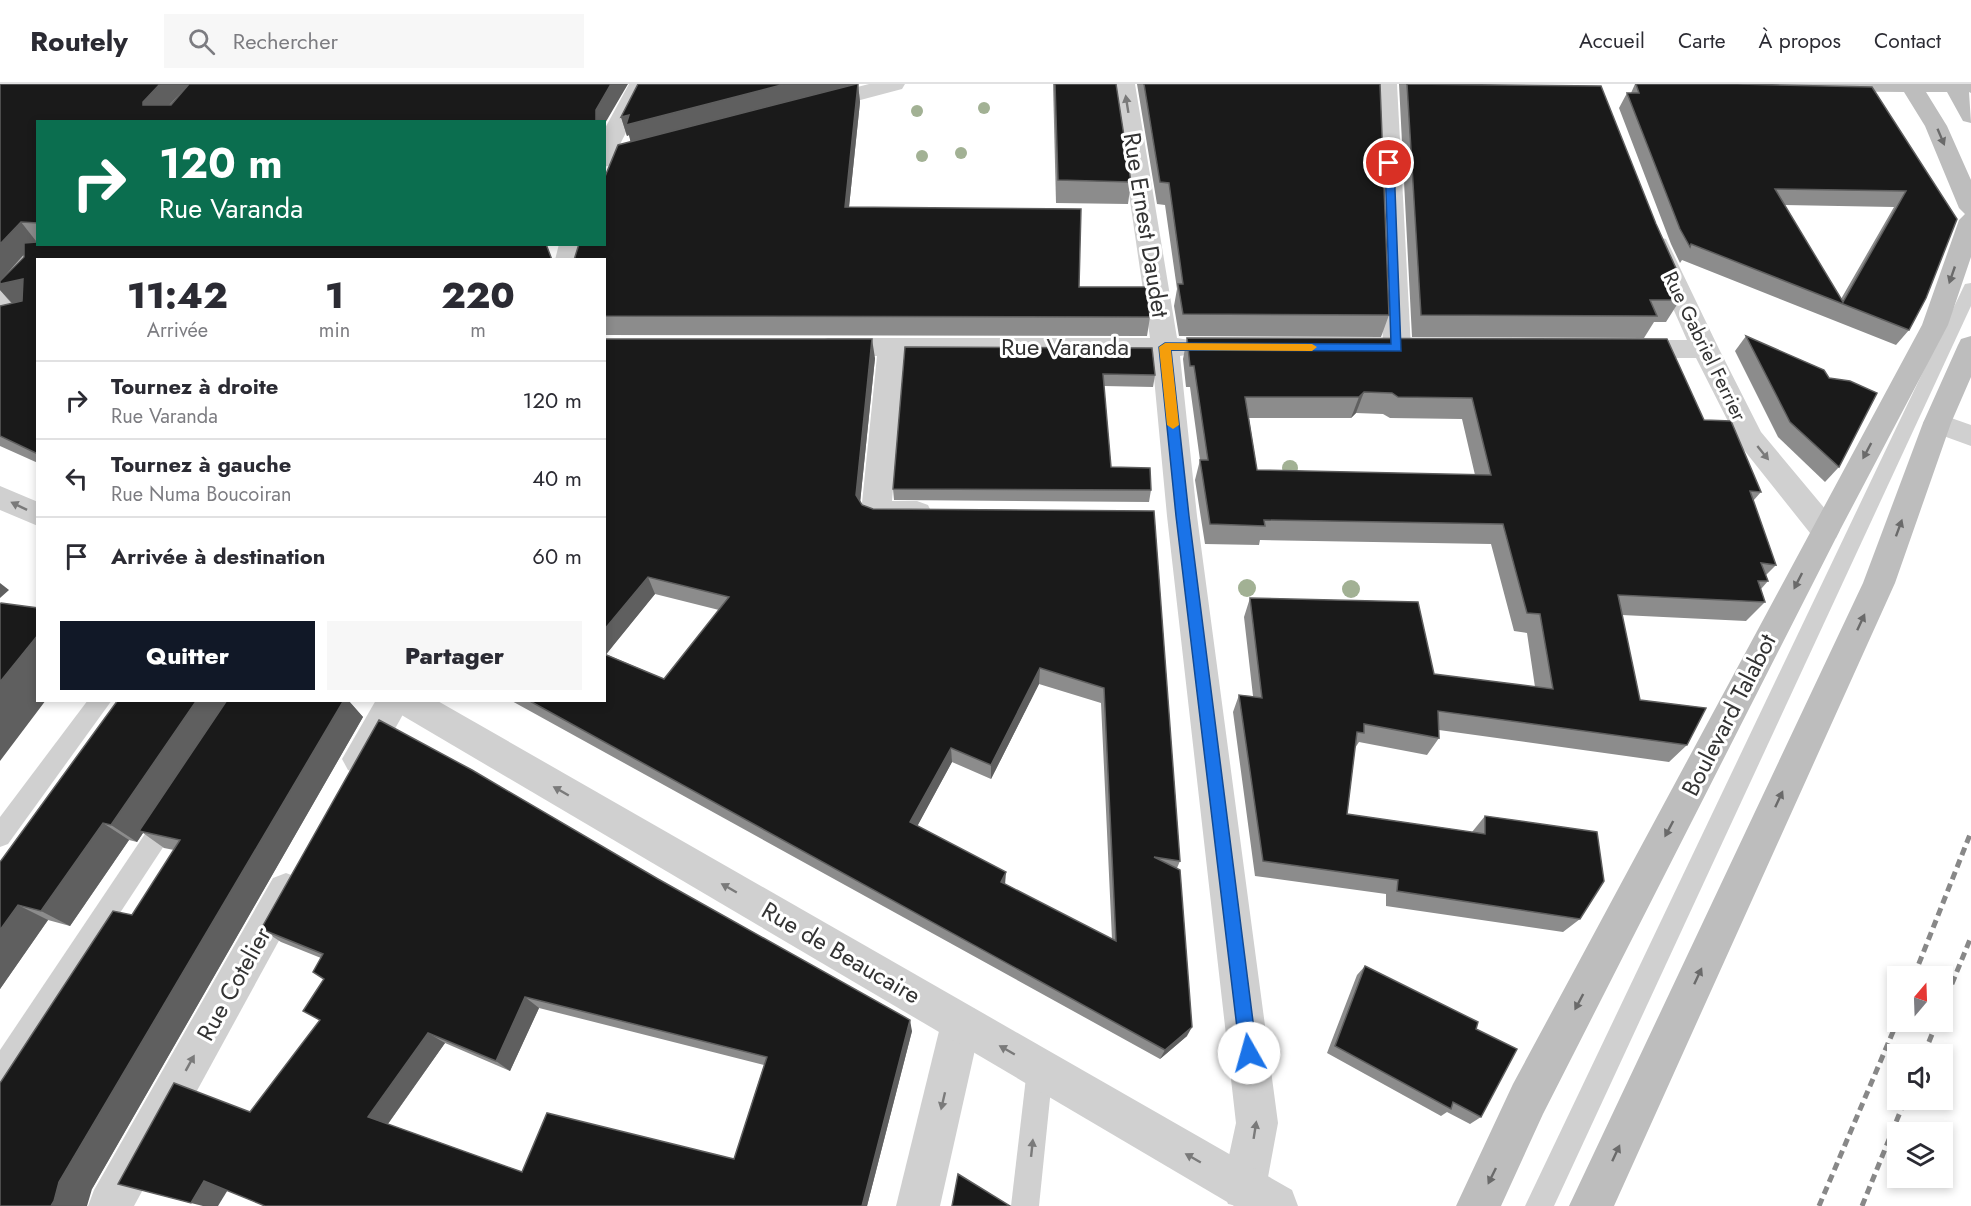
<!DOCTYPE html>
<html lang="fr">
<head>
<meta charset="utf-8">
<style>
  body { margin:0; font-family:Jost,sans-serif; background:#f7f7f7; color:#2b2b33; height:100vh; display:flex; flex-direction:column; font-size:22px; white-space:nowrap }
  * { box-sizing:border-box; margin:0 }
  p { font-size:20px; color:#7c7c81 }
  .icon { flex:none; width:33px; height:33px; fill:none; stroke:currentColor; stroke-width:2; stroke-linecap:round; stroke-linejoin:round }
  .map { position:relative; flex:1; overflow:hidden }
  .side { position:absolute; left:36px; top:174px; width:570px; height:444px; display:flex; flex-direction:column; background:#fff; border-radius:0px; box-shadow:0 3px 9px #0003 }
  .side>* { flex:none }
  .guide { position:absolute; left:36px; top:36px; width:570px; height:126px; border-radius:0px; box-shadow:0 3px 9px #0003; background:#0b6e4f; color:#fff; overflow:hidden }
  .needle { width:39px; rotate:19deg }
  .buttons { position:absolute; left:1887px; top:882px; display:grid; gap:12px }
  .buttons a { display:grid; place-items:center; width:66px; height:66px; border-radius:0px; background:#fff; box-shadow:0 3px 9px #0003; font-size:30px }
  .pin { position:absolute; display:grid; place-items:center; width:51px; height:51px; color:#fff; margin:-26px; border:3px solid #fff; border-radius:50%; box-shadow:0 2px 6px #0007 }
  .me { position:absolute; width:66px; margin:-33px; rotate:353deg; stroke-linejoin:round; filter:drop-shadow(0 0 4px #0008) }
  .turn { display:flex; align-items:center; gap:21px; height:126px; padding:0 24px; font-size:27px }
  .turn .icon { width:78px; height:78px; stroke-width:2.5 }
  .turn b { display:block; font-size:42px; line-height:51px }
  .eta { display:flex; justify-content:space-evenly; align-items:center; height:102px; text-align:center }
  .eta b { font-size:36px; font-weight:800; line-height:42px }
  .button { display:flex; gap:12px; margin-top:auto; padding:12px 24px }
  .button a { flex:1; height:69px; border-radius:0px; background:#111827; color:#fff; font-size:24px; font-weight:800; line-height:69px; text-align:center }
  .button a+a { background:#f7f7f7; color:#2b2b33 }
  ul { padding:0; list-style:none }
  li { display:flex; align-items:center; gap:18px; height:78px; padding:0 24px; border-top:2px solid #e1e1e2 }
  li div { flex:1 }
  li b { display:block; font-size:22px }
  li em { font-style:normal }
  header { display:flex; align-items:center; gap:36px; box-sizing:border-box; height:84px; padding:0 30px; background:#fff; border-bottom:2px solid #e1e1e2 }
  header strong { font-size:28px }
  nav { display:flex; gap:33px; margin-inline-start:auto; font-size:21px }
  .search { width:420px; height:54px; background:#f7f7f7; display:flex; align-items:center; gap:15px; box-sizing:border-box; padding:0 21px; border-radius:0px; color:#7c7c81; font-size:22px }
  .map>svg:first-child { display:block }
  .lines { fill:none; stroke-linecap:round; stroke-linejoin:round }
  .service { fill:#d0d0d0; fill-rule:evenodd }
  .minor { fill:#d0d0d0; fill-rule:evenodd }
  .tertiary { fill:#d0d0d0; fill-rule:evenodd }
  .secondary { fill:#bdbdbd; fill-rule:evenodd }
  .rail { stroke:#888; stroke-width:5; stroke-dasharray:8 5; stroke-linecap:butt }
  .tree { fill:#a2b194 }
  .wall { fill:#8c8c8c; fill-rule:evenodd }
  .shaded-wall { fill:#5f5f5f }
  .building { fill:#1a1a1a; stroke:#5f5f5f; stroke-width:1.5; fill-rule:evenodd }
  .oneway { fill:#7a7a7a }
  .oneway2 { fill:#6a6a6a }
  .route { fill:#1a73e8; stroke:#114b97; stroke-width:1.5 }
  .slow { fill:#f59e0b }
  .labels { text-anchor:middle; stroke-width:6; stroke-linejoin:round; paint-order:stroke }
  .far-street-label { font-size:20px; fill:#333; stroke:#fff }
  .street-label { font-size:24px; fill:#333; stroke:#fff }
</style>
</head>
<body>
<header>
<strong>Routely</strong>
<div class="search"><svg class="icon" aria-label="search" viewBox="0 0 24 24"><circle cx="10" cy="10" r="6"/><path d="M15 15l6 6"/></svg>Rechercher</div>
<nav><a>Accueil</a><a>Carte</a><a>À propos</a><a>Contact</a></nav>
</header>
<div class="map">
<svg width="1971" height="1122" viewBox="0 0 1971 1122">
  <rect width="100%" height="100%" fill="#fff"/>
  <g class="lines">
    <g class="service">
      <path d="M1971,199V222L1554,1122H1525L1963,204L1965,200Z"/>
      <path d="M88,616H112L8,760L0,763V733Z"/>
      <path d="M169,723L177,726L181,734L177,742L9,998L0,1002V966L161,726Z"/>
      <path d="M1040,972L1049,976L1053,985L1039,1122H1011L1027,985L1031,976Z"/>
    </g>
    <g class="minor">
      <path d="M629,0H651L616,68L612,73L604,75V46Z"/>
      <path d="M1113,0H1135L1177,254L1195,257L1198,263L1195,269L1180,272L1197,432L1278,1039L1266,1104L1260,1120C1250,1122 1238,1122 1228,1120L1222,1104L1236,1039L1167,432L1152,272H904L892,417H917L928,421L932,429L928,437C909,443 884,443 865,437L861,429L877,272H828L818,269L815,263L818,257L828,254H1150Z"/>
      <path d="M1375,0H1397L1411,264L1407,270L1397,273L1387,270L1383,264Z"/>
      <path d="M1657,153L1666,155L1669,161L1719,265L1761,348L1836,438L1840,446L1836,454L1825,458L1814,454L1740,361L1696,274H1626L1616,271L1612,265L1616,259L1626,256H1687L1645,161L1648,155Z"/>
      <path d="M38,159L63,160L51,176H38V190L9,221L0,224V199Z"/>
      <path d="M559,160H584L580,176H555Z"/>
      <path d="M1937,329L1971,341V362L1927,346L1923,339L1927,332Z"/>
      <path d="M376,616H411L372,686L360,691L348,686L342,675Z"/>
      <path d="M286,789L299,794L305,807L299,820L134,1122H88L94,1106L273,794Z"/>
      <path d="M961,919L975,925L981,939L940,1122H896L941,939L947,925Z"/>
    </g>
    <g class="tertiary">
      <path d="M869,0H905L902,5L815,28L807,26L804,21L807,16Z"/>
      <path d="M655,55L663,57L666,62L663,67L604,83V69Z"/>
      <path d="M0,402L38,418V442L0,426Z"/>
      <path d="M388,616H436L1292,1106L1298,1122H1234L393,626Z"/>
    </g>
    <g class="secondary">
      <path d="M1771,0H1971V9L1969,8L1971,39L1963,37L1947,8H1926L1947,42L1971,96V173L1948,241L1840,446L1543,1030L1501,1122H1456L1513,1000L1922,241L1959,136L1965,130L1959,124L1925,42L1904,8L1782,7L1774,5Z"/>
      <path d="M1971,252V293L1951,339L1895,499L1614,1122H1569L1863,499L1923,339L1958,261L1961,255Z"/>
    </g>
    <g class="rail">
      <path d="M1914,892L1971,748"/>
      <path d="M1942,924L1971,853"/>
      <path d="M1924,970L1937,938"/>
      <path d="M1819,1122L1898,936"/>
      <path d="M1862,1122L1905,1016"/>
    </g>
  </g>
  <g class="tree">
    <circle cx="984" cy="24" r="6"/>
    <circle cx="917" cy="27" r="6"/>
    <circle cx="961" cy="69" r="6"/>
    <circle cx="922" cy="72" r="6"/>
    <circle cx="1290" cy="384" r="8"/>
    <circle cx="1247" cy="504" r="9"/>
    <circle cx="1351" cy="505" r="9"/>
  </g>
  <g class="wall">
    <path d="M0,0H628L38,38V158H35L38,176V379L0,362V222L12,220L0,206V197L24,173V171L0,197Z"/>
    <path d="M858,0L860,18L849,123L1079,203L1150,233L1147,252L604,251V176L631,58L629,51L627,52L621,33Z"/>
    <path d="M1053,0H1116L1131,98L1128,120L1056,119Z"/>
    <path d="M1137,0H1380L1389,231L1381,253L1179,252L1174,222L1177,205L1165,121L1157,120Z"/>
    <path d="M1399,0H1468L1674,203L1680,216L1666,238H1654L1644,254L1412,253Z"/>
    <path d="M1635,0H1738L1957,135L1909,246L1896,261L1682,176L1680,179L1671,160L1619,24L1627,9H1631ZM1784,121L1894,123L1841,215Z"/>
    <path d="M1746,252L1839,383L1825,398L1778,353L1735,267Z"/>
    <path d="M1187,254L1704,336L1761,408L1753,417L1776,481L1766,491L1768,497L1761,505L1765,518L1746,537L1622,531L1640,616L1687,661L1669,678L1439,646V654L1427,671L1359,658L1355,664L1347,730L1472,748L1485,732L1580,835L1563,848L1386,822V810L1255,792L1233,628L1239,611L1253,612L1244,533L1250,514L1434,590L1535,603L1527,549L1514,547L1491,460L1260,456L1259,461L1205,460L1195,396L1200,376L1190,303H1186L1183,275ZM1356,329L1383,330L1390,334L1462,335L1475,391L1257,386L1249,334H1351Z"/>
    <path d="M604,255L875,274L860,418L862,421L873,425L1154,427L1180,777L1177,784L1187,952L1160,975L510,616H604ZM655,510L719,526L664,595L606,570ZM1039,600L1101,619L1112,855L1005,800L917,742L952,678L991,695Z"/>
    <path d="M905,263L1155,291L1153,303L1104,302L1111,383L1151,406L1149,418L894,416L893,405Z"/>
    <path d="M118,616H348L363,633L92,1105L132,831L174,766L164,764L143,749L137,758L129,756L70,842L48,836L0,905V778Z"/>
    <path d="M261,845L912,947L867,1122H265L250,1028L320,936L324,895L321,874L281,858ZM539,924L764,981L734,1075L522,1088L388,1040L445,959L510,987Z"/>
    <path d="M1365,882L1476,945L1481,1033L1470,1040L1447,1028L1441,1032L1327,969L1357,891Z"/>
  </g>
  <g class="shaded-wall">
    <path d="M160,0H189L155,36L143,21V18Z"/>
    <path d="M611,0H628L604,41V38H596V26Z"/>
    <path d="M785,0H860H858L860,18L847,142L631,60L629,51L627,52L621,33Z"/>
    <path d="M21,138L36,157L0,197V160Z"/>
    <path d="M23,195L38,212L13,220L0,206V200Z"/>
    <path d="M872,255L875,274L859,429L856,411Z"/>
    <path d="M1364,308L1356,329L1351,334L1359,313Z"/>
    <path d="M648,493L655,510L604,573V546Z"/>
    <path d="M0,499L9,506L0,514Z"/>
    <path d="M38,551V616H46L0,677V598Z"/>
    <path d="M1040,584L1039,600L991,695V681Z"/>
    <path d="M197,616H232L139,747L143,749L137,758L111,741Z"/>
    <path d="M344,616H348L363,633L92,1105L87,1122H51L59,1098Z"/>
    <path d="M951,664L952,678L912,752L910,738Z"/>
    <path d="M103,739L129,756L70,842L41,827Z"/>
    <path d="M1006,788L1005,801L1001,798Z"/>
    <path d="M18,821L48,836L0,905V846Z"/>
    <path d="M525,913L539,924L510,987L496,977Z"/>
    <path d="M910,936L912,947L867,1122H862Z"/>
    <path d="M1192,943L1187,952L1160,975L1165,966Z"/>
    <path d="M428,949L445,959L387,1041L368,1033Z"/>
    <path d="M204,1097L229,1104L218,1122H203L191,1119Z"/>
  </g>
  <g class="building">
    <path d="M0,0H160L143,18V21H171L189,0H611L596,26V38H38V139L21,138L0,160Z"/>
    <path d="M638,0H785L626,41L629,31L621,33Z"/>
    <path d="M856,0H858L845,123L1081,125L1079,203H1146L1150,233L604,232V176H574L579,160H604V95L618,61Z"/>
    <path d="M1055,0H1116L1131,98L1058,96Z"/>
    <path d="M1144,0H1380L1389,231L1183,230L1178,200H1183L1169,99L1160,98Z"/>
    <path d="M1407,0L1601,2L1656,140L1679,191L1674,203L1680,216H1650L1657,232L1421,231Z"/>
    <path d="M1636,0H1738L1872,3L1957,135L1926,214L1909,246L1691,160L1690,163L1680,145L1627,9H1639ZM1775,105L1906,107L1843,218Z"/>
    <path d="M37,158H38V160H546L552,176H38V370L0,352V222L22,217L23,195L0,200V197L24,173V159Z"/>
    <path d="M1746,252L1824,286L1829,294L1850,297L1877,309L1839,383L1790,338Z"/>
    <path d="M1187,254L1667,255L1704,336L1731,337L1761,408L1750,407L1776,481L1761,479L1768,497H1758L1765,518L1618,511L1640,616L1706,624L1687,661L1438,627L1439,654L1364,640V649L1357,648L1347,730L1485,750V732L1597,748L1604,797L1580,835L1397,807L1398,796L1263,777L1239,611L1262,614L1250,514L1418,518L1434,590L1553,605L1540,530L1527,529L1503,440L1264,436L1265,442L1210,440L1200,376H1208L1194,282H1190ZM1364,308L1392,309L1398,313L1472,314L1491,391L1257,386L1245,313H1359Z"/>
    <path d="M604,255H872L856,411L862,421L873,425L1154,427L1180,777L1154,773L1180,786L1192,943L1165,966L528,616H604V570L664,595L729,513L648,493L604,546ZM1040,584L1104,604L1116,857L1001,798L1006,788L910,738L951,664L991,681Z"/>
    <path d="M905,263L1152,264L1155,291L1103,290L1111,383L1150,384L1151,406L893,405Z"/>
    <path d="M1,519L38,524V551L0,598V520Z"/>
    <path d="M118,616H197L111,741L103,739L41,827L18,821L0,846V778Z"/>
    <path d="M227,616H344L59,1098L54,1117L51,1122H0V999L113,827L132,831L180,756L139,747Z"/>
    <path d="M379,636L472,686L658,795L910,936L862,1122H265L204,1097L191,1119L118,1100L174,999L250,1028L320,936L303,927L324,895L313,888L323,870L261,845ZM525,913L767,973L734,1075L547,1029L522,1088L368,1033L428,949L496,977Z"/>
    <path d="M1365,882L1478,938L1476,945L1517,965L1481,1033L1453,1018L1451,1025L1335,962Z"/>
    <path d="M958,1090L1010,1122H952Z"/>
  </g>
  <defs><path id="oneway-solid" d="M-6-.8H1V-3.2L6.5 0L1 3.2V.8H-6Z" transform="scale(1.5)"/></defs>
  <g class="oneway">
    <use href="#oneway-solid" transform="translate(1127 20) rotate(-99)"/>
    <use href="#oneway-solid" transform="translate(1763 369) rotate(51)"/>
    <use href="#oneway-solid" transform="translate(19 422) rotate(-154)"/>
    <use href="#oneway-solid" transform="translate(561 707) rotate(-150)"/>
    <use href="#oneway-solid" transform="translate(729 804) rotate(-150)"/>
    <use href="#oneway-solid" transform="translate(1007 966) rotate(-150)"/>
    <use href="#oneway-solid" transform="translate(190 979) rotate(-61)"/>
    <use href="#oneway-solid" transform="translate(943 1017) rotate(103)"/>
    <use href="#oneway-solid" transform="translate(1255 1046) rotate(-81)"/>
    <use href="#oneway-solid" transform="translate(1032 1064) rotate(-84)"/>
    <use href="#oneway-solid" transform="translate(1193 1074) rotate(-150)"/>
  </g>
  <g class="oneway2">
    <use href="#oneway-solid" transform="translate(1941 53) rotate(67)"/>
    <use href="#oneway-solid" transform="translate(1952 191) rotate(109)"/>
    <use href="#oneway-solid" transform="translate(1867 367) rotate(118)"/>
    <use href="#oneway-solid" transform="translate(1899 444) rotate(-70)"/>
    <use href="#oneway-solid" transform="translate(1798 497) rotate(117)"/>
    <use href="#oneway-solid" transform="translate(1861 538) rotate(-65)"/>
    <use href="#oneway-solid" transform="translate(1779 715) rotate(-65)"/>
    <use href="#oneway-solid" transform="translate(1669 745) rotate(118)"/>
    <use href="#oneway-solid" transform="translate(1698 892) rotate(-65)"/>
    <use href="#oneway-solid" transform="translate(1579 918) rotate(118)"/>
    <use href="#oneway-solid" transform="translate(1616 1069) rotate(-65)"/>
    <use href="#oneway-solid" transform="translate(1492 1092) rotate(116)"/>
  </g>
  <path class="route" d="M1389,76L1394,79L1401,267L1171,266L1189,432L1257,969L1255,975L1249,978L1243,975L1240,969L1176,432L1159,263L1165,259L1391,260L1385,79Z"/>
  <path class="slow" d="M1165,259L1312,260L1317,263L1312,267L1171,266L1179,341L1173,345L1167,341L1159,263Z"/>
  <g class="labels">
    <g class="far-street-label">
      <text transform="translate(1705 262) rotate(64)" y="7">Rue Gabriel Ferrier</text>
    </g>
    <g class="street-label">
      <text transform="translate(1146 141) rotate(81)" y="8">Rue Ernest Daudet</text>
      <text x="1065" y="271">Rue Varanda</text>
      <text transform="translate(1729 631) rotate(-63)" y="8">Boulevard Talabot</text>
      <text transform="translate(841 869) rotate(30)" y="8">Rue de Beaucaire</text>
      <text transform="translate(234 900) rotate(-61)" y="8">Rue Cotelier</text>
    </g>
  </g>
</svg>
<div class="buttons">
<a><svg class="needle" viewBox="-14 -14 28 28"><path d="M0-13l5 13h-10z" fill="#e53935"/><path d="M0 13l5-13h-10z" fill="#7c7c81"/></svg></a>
<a><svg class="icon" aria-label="sound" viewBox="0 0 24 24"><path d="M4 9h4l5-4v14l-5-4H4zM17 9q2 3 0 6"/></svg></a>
<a><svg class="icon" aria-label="layers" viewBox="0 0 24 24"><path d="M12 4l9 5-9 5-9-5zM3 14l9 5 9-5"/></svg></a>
</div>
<div class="pin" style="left:1389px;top:79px;background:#d93025"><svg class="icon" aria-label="arrive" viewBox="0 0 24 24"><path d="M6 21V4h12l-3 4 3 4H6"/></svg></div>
<svg class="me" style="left:1249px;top:969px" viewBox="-20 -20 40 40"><circle r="19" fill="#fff"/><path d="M0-13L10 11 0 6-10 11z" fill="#1a73e8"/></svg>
<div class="guide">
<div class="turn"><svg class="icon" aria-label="right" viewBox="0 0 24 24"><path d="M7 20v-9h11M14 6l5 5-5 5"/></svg><div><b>120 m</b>Rue Varanda</div></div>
</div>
<section class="side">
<div class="eta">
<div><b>11:42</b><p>Arrivée</p></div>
<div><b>1</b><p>min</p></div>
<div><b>220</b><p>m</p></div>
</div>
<ul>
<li><svg class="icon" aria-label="right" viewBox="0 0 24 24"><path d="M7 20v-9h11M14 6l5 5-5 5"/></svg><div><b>Tournez à droite</b><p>Rue Varanda</p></div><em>120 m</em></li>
<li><svg class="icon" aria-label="left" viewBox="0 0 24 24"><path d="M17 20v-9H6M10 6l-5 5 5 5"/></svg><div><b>Tournez à gauche</b><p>Rue Numa Boucoiran</p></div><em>40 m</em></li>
<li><svg class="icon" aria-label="arrive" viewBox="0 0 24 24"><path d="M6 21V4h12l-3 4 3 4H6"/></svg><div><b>Arrivée à destination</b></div><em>60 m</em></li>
</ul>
<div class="button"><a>Quitter</a><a>Partager</a></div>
</section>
</div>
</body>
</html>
